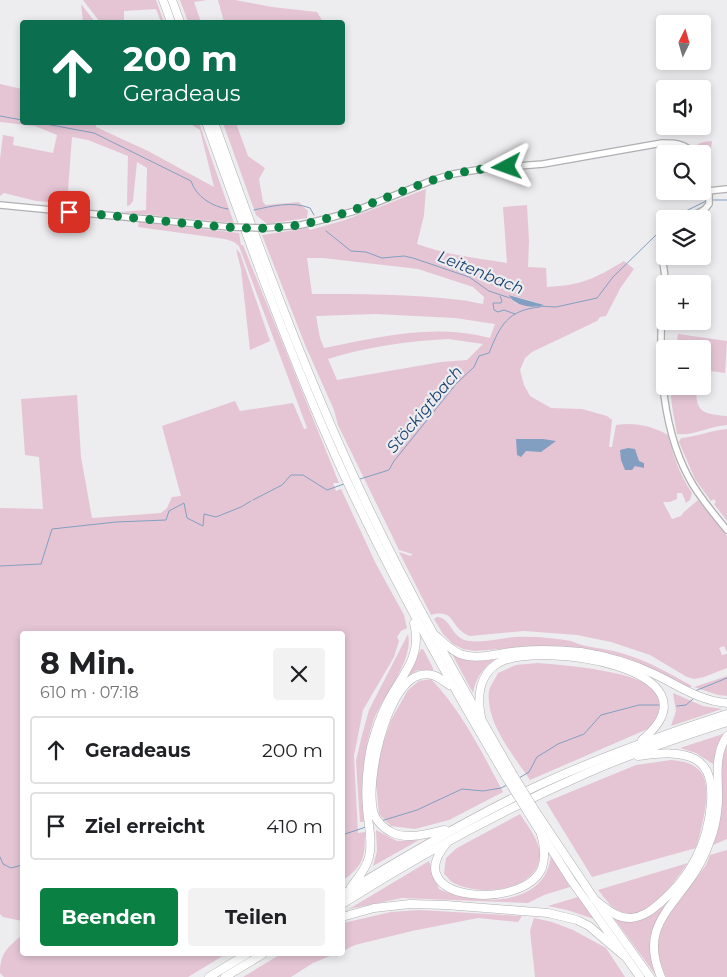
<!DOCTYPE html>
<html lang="de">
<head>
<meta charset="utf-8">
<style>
  body { margin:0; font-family:Montserrat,sans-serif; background:#f2f2f2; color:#202124; height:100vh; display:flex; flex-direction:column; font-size:19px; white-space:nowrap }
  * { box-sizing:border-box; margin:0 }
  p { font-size:16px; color:#757577 }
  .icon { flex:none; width:28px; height:28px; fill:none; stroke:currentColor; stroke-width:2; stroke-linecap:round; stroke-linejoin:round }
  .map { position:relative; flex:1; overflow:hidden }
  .side { position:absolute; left:20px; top:631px; width:325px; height:325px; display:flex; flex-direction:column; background:#fff; border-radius:5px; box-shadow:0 2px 8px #0003 }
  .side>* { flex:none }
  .guide { position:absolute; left:20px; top:20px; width:325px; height:105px; border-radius:5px; box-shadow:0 2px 8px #0003; background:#0b6e4f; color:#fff; overflow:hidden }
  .needle { width:32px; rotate:5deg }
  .controls { position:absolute; left:656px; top:15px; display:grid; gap:10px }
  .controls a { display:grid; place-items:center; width:55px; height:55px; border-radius:5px; background:#fff; box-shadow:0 2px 8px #0003; font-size:25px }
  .pin { position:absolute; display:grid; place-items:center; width:42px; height:42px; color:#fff; margin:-21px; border-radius:10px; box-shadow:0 2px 8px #0006 }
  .me { position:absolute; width:55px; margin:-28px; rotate:266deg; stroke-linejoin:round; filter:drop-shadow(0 0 4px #0008) }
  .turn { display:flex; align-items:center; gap:18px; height:105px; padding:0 20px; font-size:22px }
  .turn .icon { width:65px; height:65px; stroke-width:2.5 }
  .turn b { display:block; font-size:35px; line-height:42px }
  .round { display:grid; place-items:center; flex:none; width:52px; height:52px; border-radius:5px; background:#f2f2f2 }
  .overview { display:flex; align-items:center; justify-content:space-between; height:85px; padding:0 20px }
  h1 { font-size:30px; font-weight:700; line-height:38px }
  .button { display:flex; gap:10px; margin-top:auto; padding:10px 20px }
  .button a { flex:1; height:58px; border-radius:5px; background:#0b8043; color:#fff; font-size:20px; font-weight:700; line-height:58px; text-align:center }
  .button a+a { background:#f2f2f2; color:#202124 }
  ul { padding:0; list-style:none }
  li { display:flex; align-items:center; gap:15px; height:68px; margin:0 10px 8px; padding:0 10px; border:2px solid #e0e0e0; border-radius:5px }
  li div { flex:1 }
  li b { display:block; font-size:19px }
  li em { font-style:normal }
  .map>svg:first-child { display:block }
  .green { fill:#e5c5d4; fill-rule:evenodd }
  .water { fill:#829fc2 }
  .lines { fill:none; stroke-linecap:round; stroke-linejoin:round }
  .stream { stroke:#829fc2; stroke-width:1 }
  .minor-casing { stroke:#b0afb2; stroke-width:8 }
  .highway-casing { stroke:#b0afb2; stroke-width:9 }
  .minor { stroke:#fff; stroke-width:5.5 }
  .highway { stroke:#fff; stroke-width:8 }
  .minor-bridge-casing { stroke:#b0afb2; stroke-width:8; stroke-linecap:butt }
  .highway-bridge-casing { stroke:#b0afb2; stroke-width:9; stroke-linecap:butt }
  .minor-bridge { stroke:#fff; stroke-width:5.5 }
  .highway-bridge { stroke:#fff; stroke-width:8 }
  .route { stroke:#0b8043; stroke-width:9; stroke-dasharray:0 16.2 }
  .labels { text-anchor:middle; stroke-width:4.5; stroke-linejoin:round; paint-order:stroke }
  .water-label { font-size:16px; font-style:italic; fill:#1a4371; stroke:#edecef }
</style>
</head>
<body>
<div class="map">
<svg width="727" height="977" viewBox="0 0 727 977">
  <rect width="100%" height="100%" fill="#edecef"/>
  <g class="green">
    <path d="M83,0H156L164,22H161L156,9L124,11V22H100Z"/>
    <path d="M180,0H207L194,2L201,22H188Z"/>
    <path d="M218,0H235L272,7L317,12L322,20L328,22H224Z"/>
    <path d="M81,4L95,22H83Z"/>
    <path d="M0,84L22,89V122L96,123V127L148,151L214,187L200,130L189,123H199L234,223L119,212L146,210L147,168L137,162L133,201L130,205L127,206L128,156L88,140L72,137L67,203L36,201L4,193L0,196V159L3,135L14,137L13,145L53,153L57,135L35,126L0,122Z"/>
    <path d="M223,123H236L248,156L265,168L259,179L263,202L266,205L299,202L308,211L307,218L267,224L256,215Z"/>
    <path d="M712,141L710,157H703L702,154H697C693,142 703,142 712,141Z"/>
    <path d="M426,189L424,215L417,244C446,255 476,258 507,263L503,207L527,205L529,241L528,267L546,268L547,287C582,285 594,279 624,261L634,269L621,287L606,316L600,317L597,321L532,352L525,358L520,370L524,385L530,396L551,408L582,409L607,416L612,420L609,447H612L616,425C635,422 652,426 668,435C673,456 680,475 692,493L690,500L686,503L682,493H677V499L670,502H663L672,519L681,516L684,512L698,500L727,536V652L724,646L719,648L722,655L727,654V668L704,677L694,679L687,677L650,655L611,642L577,635L524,631L470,636C449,629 457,608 431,615L399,552L411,556L412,554L399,550L338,425L334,410L306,347L262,235L308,228L310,230L345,220ZM307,258H323L418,269L473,287L484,297L483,304C475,303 467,300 460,300C411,294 361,294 312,294ZM510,295L538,303L543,305L538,307L515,303ZM375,314L455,318L495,324L490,338C434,323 379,337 324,348L320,338L316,316ZM448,339L483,344L467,360L441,362L337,380L328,359C366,347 408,341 448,339Z"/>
    <path d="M139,222L239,233L241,245H243L339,483H333L336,491L341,489L376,564L404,615L407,628L401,631L397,637L399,641L394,657L363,710L354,756L358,833L365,832C365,856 364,866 343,880L342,634H22V921L3,917L0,914V508L43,509L39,457L25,455L21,399L77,395L81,457L92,518L161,513L167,508L172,497L181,496L162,426L235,401L240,411L293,403L304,429L307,428L239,246L234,242L225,239L138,227Z"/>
    <path d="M236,249L240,253L270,341L250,350L241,269Z"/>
    <path d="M678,334L727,341L725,373L703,370L702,349H676Z"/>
    <path d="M670,386H697C694,413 704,414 727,416V425C710,426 694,436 677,434L672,406Z"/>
    <path d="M727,429V521L714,504L716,502L714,499L711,501L695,479L679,442L681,438C697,437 711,430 727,429Z"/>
    <path d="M437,617C451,617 451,639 469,641C485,643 501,638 516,637C535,636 553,638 571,641C585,648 605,648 621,653C646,660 669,673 692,686L689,688L632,660L593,650L539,646L475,651L463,649L453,644L443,634L434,619Z"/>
    <path d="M408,634C414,660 384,694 374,719C362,753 361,786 364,822H360L356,761L361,739L369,710Z"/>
    <path d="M421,649H423L433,668V670H418L409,675L408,674Z"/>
    <path d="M453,656L464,658L499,656C484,668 477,674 473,693Z"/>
    <path d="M538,663C563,665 647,671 659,695C661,698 661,706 662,710L650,728L530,780C514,756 485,722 489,691C490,686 495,679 498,673L516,665Z"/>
    <path d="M727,676V696L718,695L694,687Z"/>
    <path d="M431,679C461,710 483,754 503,792L449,820L415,829L391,826L379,814L376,782L380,753L391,720L408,690L419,681Z"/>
    <path d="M673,693L703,706L722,709L671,726L676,711Z"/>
    <path d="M723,734L717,746L713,764L696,753L680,748Z"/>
    <path d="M727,745V839L713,845L722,806V760Z"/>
    <path d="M671,760C681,761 692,762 700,771C714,787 701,830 696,848L592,877L546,802L636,765Z"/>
    <path d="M520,814C527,825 540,841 540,855C538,892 477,897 452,882C449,880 447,876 444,874L446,858L457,848Z"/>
    <path d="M376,830L397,841L419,840L373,866L377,851Z"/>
    <path d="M727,850V977H666C662,967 658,958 657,947C656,923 692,885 706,865L710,855Z"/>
    <path d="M551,855L570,887L544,895L528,903L402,898L349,909L429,861L439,889C476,906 546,908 551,855Z"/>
    <path d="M688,863C674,881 650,921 624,914C613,911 605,898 598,890Z"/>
    <path d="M578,897L594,919L567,910L548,906Z"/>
    <path d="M667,904C648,930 646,947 657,977L613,917C643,923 643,918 667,904Z"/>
    <path d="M419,910L522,916L518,922L478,918L412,931L355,945L343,951V923L391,912Z"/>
    <path d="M534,918L552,922L573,930L606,948L625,977H535L530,931Z"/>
    <path d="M22,935V954H226L188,977H4L0,973C0,953 8,947 22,935Z"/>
    <path d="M281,954H335L313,963L291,977H243Z"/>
  </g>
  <g class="water">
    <path d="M509,295L512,296L544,305C533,309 514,306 509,295Z"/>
    <path d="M516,439H543L556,441L541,452L526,451L521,457L517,455Z"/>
    <path d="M628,448L635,449L639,461L644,463V468L635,466L632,470H625L621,460L620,450Z"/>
  </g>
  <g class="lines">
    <g class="stream">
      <path d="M0,116L22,120"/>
      <path d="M35,122L94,133L191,181C196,197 213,207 228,209"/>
      <path d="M710,200H727"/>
      <path d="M254,210C272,206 293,201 310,208L314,215"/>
      <path d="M675,219L684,212L706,201"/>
      <path d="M326,231L351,251L366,252L382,258L404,256L413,258L469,277L489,291L510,298"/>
      <path d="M500,296L502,301L501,303H493L494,310L498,312L504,310L515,314"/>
      <path d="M537,306L556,307L597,298L613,277L656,235L665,229"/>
      <path d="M360,479L389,470L394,461L456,384L474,367L479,356L489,353C500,326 507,310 540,307"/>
      <path d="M253,500L282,485L291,475H303L327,490L344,484"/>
      <path d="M0,566L41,564L52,529L116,522L166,520L169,511L184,503L187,518L203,526L204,514L216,517L241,507L251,501"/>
      <path d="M695,691L727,678"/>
      <path d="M677,706L686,705L693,699"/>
      <path d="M519,778L529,772L537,757L558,744L584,734L601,715L639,705H659"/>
      <path d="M381,821L417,810L462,789L483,791L501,788L507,785"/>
      <path d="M342,835L366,827"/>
      <path d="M0,857L3,864L11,868L22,865"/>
    </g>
    <defs>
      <g id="minor">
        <path d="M708,191L727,189"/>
        <path d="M0,205L229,227"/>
        <path d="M688,219L705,209L709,204V194L702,183"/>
        <path d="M264,228L301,225L333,217L355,211L433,180L453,174L482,169L543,164L662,143C674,143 686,143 693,154"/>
        <path d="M665,239C658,253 666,269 665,284"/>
        <path d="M665,284C657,345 659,423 689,478C699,497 714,514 727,530"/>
      </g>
      <g id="highway">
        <path d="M163,0L171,22"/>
        <path d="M172,0L180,22"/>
        <path d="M206,122C249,242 292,362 345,477C393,580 448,679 506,777"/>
        <path d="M214,122C259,248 305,373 362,494C407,590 459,681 512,773"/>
        <path d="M436,636C443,642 451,650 460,654C479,661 501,652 520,651C540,649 561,650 581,652C606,656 631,663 654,674C678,685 699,701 727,703"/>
        <path d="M481,717C477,697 479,675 498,663C539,640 727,669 642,740"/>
        <path d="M538,815L595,900L650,977"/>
        <path d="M532,819L571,880L640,977"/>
        <path d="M445,830C429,833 409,840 393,833C384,829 375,820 373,811C366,780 385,692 415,677C429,670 439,677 449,685"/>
        <path d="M446,844C398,902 524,911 542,868C546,857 544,845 541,834"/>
        <path d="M351,887C358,878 366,869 369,857C373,841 368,824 367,808C365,787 367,767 371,747C375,732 380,717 387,703C401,675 423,658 414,623"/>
        <path d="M342,895C405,856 469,819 535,787C597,758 662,735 727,714"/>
        <path d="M595,900C606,908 617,919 631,918C643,917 652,910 661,902C691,876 708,842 711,803C712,786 711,768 695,759C678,750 656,754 638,756"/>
        <path d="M342,904C421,854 502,810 587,773C633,753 680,737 727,722"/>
        <path d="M342,917L374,908L410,904L446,905L548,913L577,920L589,926L623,955"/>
        <path d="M209,977L247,954"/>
        <path d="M225,977L263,954"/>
        <path d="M661,977C642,933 664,915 689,881C698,869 705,855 710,841C715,829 717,816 718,803C719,781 713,756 727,736"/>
      </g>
    </defs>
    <use href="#minor" class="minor-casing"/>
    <use href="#highway" class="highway-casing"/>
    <use href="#minor" class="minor"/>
    <use href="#highway" class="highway"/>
    <defs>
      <path id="minor-bridge" d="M229,227L264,228"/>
      <g id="highway-bridge">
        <path d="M512,773L538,815"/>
        <path d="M506,777L532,819"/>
      </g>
    </defs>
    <use href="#minor-bridge" class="minor-bridge-casing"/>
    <use href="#highway-bridge" class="highway-bridge-casing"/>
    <use href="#minor-bridge" class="minor-bridge"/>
    <use href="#highway-bridge" class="highway-bridge"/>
  </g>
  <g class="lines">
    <path class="route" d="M69,212C107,215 145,219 182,223C223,227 263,232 304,224C349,215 389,195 433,180C457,172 482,168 507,167"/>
  </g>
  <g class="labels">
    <g class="water-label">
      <text transform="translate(481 272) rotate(22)" y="6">Leitenbach</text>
      <text transform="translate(424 409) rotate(-50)" y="6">Stöckigtbach</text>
    </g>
  </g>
</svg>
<div class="controls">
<a><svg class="needle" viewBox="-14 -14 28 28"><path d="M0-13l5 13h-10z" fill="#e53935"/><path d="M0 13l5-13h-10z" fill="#757577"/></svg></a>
<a><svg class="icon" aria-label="sound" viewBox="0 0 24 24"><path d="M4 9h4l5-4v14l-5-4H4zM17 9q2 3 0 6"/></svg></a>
<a><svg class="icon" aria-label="search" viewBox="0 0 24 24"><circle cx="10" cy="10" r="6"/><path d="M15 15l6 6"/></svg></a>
<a><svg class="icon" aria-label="layers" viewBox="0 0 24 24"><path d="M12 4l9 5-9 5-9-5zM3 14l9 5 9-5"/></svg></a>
<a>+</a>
<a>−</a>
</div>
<div class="pin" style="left:69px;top:212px;background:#d93025"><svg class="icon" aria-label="arrive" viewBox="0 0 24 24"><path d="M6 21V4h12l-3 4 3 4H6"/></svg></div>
<svg class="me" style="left:507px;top:167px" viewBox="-20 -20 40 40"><path d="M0-17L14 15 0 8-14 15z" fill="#0b8043" stroke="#fff" stroke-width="4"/></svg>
<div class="guide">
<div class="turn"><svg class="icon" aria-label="ahead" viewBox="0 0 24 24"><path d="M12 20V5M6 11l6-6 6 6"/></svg><div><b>200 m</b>Geradeaus</div></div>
</div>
<section class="side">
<div class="overview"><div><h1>8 Min.</h1><p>610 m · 07:18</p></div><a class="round"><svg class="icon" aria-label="close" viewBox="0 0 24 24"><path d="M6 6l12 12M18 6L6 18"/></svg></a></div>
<ul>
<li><svg class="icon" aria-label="ahead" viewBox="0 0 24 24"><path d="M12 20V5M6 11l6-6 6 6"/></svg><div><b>Geradeaus</b></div><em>200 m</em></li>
<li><svg class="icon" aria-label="arrive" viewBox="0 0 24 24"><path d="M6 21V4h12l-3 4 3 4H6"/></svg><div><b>Ziel erreicht</b></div><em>410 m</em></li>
</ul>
<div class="button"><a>Beenden</a><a>Teilen</a></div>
</section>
</div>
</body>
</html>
